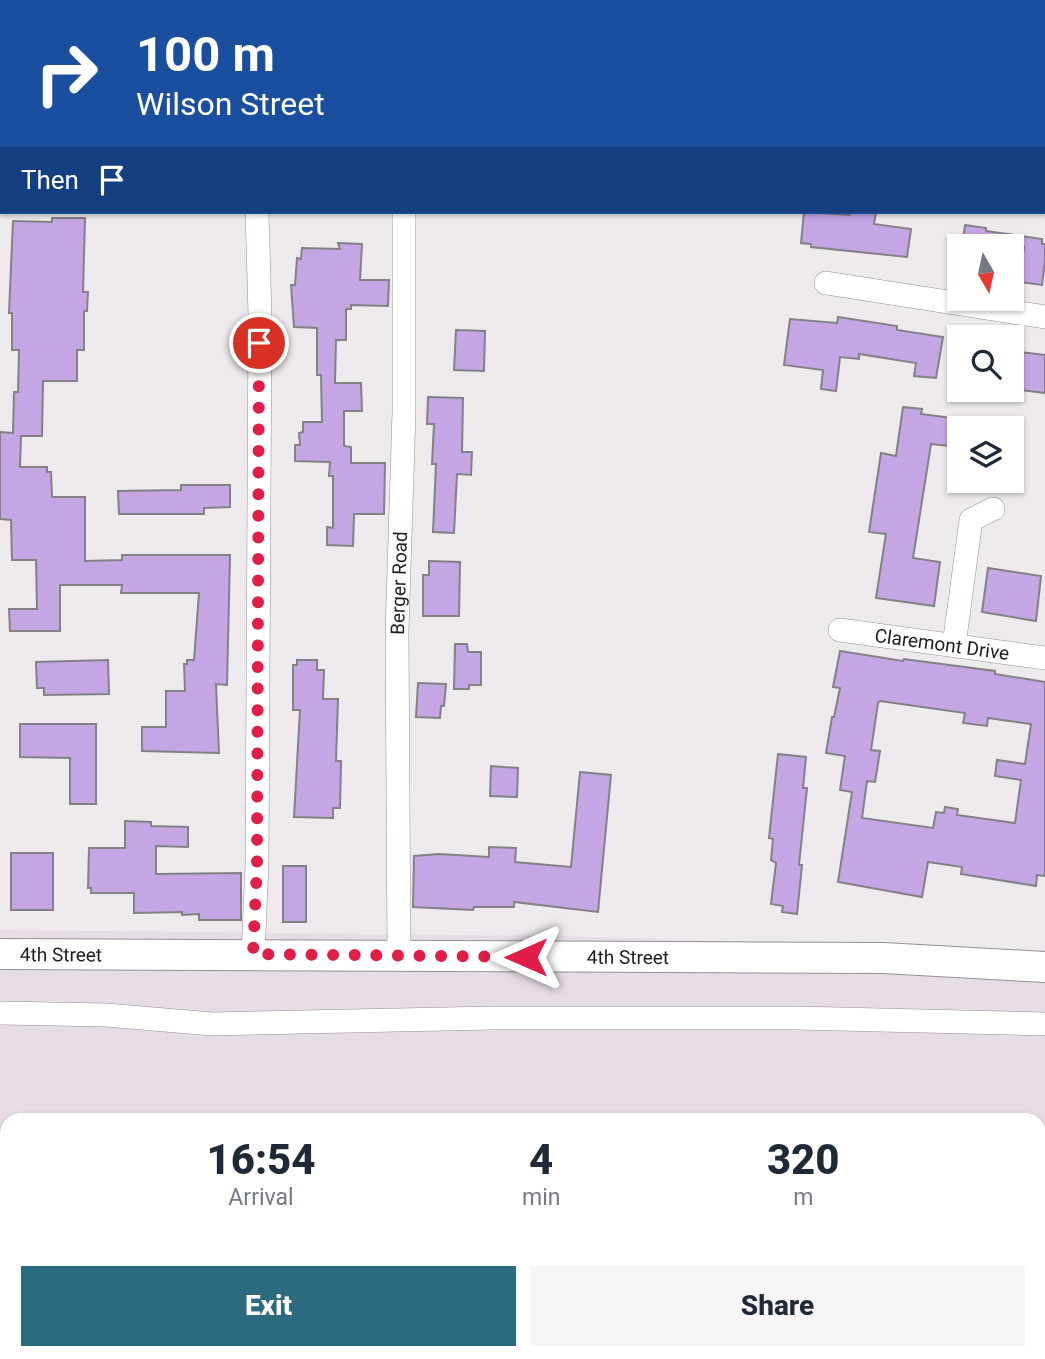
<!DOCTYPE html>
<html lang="en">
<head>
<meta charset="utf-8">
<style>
  body { margin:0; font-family:Roboto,sans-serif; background:#f6f6f7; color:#1f2937; height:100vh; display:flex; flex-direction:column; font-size:26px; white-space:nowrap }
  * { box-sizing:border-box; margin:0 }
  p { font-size:23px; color:#747a83 }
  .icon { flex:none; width:38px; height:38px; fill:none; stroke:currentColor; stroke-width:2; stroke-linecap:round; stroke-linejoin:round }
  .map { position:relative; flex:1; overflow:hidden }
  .drawer { position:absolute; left:0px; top:1113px; width:1046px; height:247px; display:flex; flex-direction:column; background:#fff; border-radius:21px 21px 0 0; box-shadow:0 2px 5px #0004 }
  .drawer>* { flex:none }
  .guide { position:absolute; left:0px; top:0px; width:1046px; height:214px; box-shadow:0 2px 5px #0004; background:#1a4fa0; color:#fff; overflow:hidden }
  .needle { width:46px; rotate:171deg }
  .controls { position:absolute; left:947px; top:234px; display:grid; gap:14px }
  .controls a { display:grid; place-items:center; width:77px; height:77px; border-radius:0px; background:#fff; box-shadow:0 2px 5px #0004; font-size:35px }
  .pin { position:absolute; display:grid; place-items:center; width:60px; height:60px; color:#fff; margin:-30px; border:4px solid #fff; border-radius:50%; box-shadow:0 2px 7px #0007 }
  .me { position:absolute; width:77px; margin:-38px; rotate:270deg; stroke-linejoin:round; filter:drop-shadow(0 0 5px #0008) }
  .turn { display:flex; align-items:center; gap:24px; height:147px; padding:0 21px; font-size:32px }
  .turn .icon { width:91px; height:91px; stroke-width:2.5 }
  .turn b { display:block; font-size:49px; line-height:60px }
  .then { display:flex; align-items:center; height:66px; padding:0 21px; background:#0003; gap:14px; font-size:26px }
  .eta { display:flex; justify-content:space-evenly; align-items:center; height:119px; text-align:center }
  .eta b { font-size:42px; font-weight:800; line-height:49px }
  .button { display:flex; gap:14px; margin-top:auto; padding:14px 21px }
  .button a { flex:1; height:80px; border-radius:0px; background:#2c6a80; color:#fff; font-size:28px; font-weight:800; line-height:80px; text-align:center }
  .button a+a { background:#f6f6f7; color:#1f2937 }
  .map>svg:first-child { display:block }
  .built { fill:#e6dce6; fill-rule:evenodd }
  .building { fill:#c4a6e5; stroke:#828184; stroke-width:2; fill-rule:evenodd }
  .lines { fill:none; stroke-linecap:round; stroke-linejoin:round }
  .minor-casing { stroke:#939093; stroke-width:24 }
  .major-casing { stroke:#939093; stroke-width:32 }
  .minor { stroke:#fff; stroke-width:23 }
  .major { stroke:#fff; stroke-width:30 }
  .route { stroke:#e11d48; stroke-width:12; stroke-dasharray:0 21.6 }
  .labels { text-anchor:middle; stroke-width:6; stroke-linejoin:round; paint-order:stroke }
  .street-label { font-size:19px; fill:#1e1d1e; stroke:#ede9ed }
</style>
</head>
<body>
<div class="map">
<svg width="1045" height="1359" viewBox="0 0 1045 1359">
  <rect width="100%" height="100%" fill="#ede9ed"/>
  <path class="built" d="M0,930L558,936L1045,950V1359H0ZM7,1120H1040V1353H7Z"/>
  <g class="building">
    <path d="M804,212L850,215L851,212H876L874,224L911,229L907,257L811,247V244L801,243Z"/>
    <path d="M52,218H85L83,292H88L87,311H84V350H77V381H43L42,436H21L20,467H47V472H51L52,497H85V561L122,560V555H230L227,685L216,684L219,753L142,751V727H166V691H185L184,664H187V660H194L199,593H121L122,585H60V631H10L9,609H37L36,560H12L11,520L0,519V432L13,433L14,392H18L19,350H12V313H9L13,221L52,222Z"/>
    <path d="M965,225L986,228V231L1042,239V244H1045V261L1042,285L1019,282L1024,247H962Z"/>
    <path d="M338,243L362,244L360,280H389L388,306L351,305V309H346V340H336L335,383H361L362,411H344V446L351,447V463H385L384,514H354L353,546L327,545V527L333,528V476H329L330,462L295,461V445H300L299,433L303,432V422H322L321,375H317V328L294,327L291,285H295L297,258L301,259L302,248L340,249Z"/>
    <path d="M838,317L897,326V330L943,337L936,378L914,376L916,363L859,354V359L840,357L836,391L821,389L823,370L784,365L790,319L837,323Z"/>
    <path d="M456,330L485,331L484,371L454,370Z"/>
    <path d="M1012,351L1045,355V393L1012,389Z"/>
    <path d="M428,397L463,398L462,452H472L471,475L457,474L454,533L433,532L436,464H432L434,424H427Z"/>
    <path d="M903,407L922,409L921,414L959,419V447L931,444L913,558L940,562L934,606L876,598L886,534L869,532L881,453L896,456Z"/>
    <path d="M181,485H230V507L204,508V514H119L118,491L181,490Z"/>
    <path d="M429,561L460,562L459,616H423V575H429Z"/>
    <path d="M988,568L1041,576L1036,621L982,612Z"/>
    <path d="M455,644H467L468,652H481V685H469V689H454Z"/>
    <path d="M840,651L903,661L904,659L995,671V674L1045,682V876L1037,875L1036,886L961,874L962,867L928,862L922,897L838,882L852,792L840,790L845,756L826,753L832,717H834L840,688L833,687ZM880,701L965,713L963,723L987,726L988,718L1031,724L1025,764L997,760L995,776L1021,780L1015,823L957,815L958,809L945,807L944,813L936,812L933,828L862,818L867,781L875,782L880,751L871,750L878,703Z"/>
    <path d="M108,660L109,694L44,695V688H37L36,662Z"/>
    <path d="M297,660H317V670H324L323,699H338L336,761H341L340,808H333V818L294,817L300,710H293V665H297Z"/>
    <path d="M418,683L446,684L444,706H441L440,718L416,717Z"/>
    <path d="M20,724H96V804H70V758L20,757Z"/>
    <path d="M778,754L806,757L803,788H807L799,865H802L797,914L782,912L783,906L771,904L776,863L771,860L773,839L769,838Z"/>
    <path d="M491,766L518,768L517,797L490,796Z"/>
    <path d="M580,772L611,775L598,912L514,902V907H474L473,910L413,907L414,856L439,854L489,857V847L516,848L515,862L571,867Z"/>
    <path d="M125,821L151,822V826L188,827V847L156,846V874L241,873V920H199V914L182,915V912L134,913V893H91V888H88L89,848H125Z"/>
    <rect x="11" y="853" width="42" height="57"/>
    <rect x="283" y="866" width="23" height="56"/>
  </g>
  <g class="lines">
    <defs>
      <g id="minor">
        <path d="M213,0V2"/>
        <path d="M313,0V2"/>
        <path d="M406,2V0"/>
        <path d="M0,166H2"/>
        <path d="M826,283L1045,317"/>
        <path id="s1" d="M840,630L1045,658"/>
        <path d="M954,645L971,520L993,509"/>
        <path d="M253,954L257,865L260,315L257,212"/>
        <path id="s2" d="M399,956L397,632L404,412V212"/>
        <path d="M0,1013L106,1015L212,1024L493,1018H796L1045,1024"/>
      </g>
      <g id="major">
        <path id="s3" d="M0,954L883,958L1045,967"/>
      </g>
    </defs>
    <use href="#minor" class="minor-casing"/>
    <use href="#major" class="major-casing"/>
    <use href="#minor" class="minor"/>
    <use href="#major" class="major"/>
  </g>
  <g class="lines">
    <path class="route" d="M259,343L257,865L253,954L526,957"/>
  </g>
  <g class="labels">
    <g class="street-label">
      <text dy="7" stroke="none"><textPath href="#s2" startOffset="373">Berger Road</textPath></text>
      <text dy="7" stroke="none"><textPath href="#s1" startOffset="103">Claremont Drive</textPath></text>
      <text dy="7" stroke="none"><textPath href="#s3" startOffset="61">4th Street</textPath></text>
      <text dy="7" stroke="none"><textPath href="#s3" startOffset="628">4th Street</textPath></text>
    </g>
  </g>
</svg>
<div class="controls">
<a><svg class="needle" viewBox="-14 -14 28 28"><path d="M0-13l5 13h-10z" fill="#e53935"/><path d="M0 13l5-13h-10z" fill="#747a83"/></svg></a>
<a><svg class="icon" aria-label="search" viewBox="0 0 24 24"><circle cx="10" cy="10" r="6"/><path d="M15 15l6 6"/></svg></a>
<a><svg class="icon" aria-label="layers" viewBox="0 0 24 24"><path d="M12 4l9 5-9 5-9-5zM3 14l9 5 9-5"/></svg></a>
</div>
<div class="pin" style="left:259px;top:343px;background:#d93025"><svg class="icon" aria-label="arrive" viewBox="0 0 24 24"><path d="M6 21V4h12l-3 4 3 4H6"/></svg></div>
<svg class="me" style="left:526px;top:957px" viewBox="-20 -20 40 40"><path d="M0-17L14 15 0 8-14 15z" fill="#e11d48" stroke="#fff" stroke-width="4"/></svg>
<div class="guide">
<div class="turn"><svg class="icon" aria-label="right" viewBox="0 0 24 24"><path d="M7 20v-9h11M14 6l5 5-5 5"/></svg><div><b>100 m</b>Wilson Street</div></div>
<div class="then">Then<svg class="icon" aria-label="arrive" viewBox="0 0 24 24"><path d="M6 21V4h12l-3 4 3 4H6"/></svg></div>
</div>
<section class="drawer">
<div class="eta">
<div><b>16:54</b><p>Arrival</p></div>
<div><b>4</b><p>min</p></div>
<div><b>320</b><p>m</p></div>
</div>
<div class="button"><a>Exit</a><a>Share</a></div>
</section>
</div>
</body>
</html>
